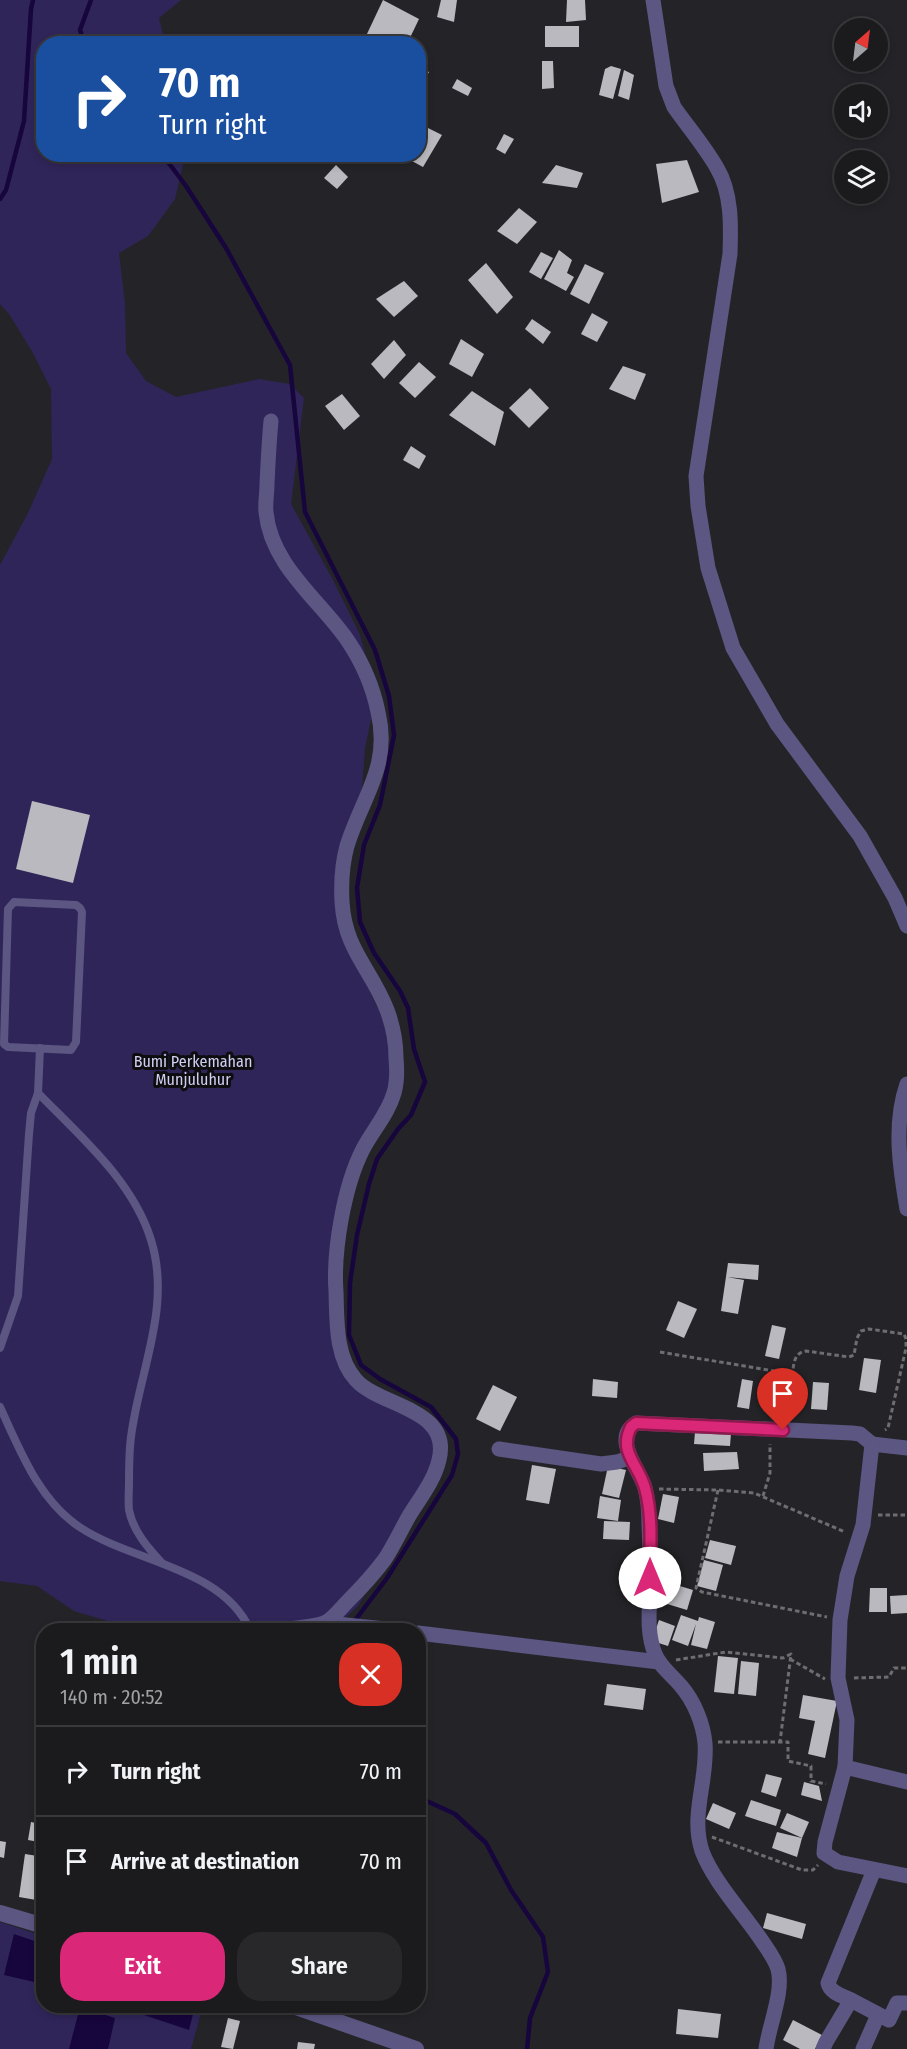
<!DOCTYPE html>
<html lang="en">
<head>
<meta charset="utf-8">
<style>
  body { margin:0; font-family:"Fira Sans Condensed",sans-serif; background:#28282b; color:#f1f3f6; height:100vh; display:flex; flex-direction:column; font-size:22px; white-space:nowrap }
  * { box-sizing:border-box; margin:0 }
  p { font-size:20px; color:#a0a1a4 }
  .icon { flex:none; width:33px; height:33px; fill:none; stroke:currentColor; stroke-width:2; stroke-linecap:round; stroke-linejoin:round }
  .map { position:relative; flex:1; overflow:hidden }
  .side { position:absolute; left:36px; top:1623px; width:390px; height:390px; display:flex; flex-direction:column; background:#1b1b1e; border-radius:24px; box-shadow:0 3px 9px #0003,0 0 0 2px #39393c }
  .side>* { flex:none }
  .top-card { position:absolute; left:36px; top:36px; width:390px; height:126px; border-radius:24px; box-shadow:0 3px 9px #0003,0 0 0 2px #39393c; background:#1a4fa0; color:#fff; overflow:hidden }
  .needle { width:39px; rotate:28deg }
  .buttons { position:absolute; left:834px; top:18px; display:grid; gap:12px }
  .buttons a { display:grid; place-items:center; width:54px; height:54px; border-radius:50%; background:#1b1b1e; box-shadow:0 3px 9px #0003,0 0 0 2px #39393c; font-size:30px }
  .pin { position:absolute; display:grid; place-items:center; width:51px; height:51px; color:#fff; margin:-62px -26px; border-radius:50% 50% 50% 0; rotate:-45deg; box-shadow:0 0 6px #0007 }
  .pin .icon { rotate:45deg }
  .me { position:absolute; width:66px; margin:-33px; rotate:0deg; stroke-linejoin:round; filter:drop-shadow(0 0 4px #0008) }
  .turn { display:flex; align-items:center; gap:21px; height:126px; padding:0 24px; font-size:27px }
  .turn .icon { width:78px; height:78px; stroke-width:2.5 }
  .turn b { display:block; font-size:42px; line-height:51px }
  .round { display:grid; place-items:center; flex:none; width:63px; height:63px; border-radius:24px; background:#28282b }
  .overview { display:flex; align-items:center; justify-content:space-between; height:102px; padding:0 24px }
  h1 { font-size:36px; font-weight:600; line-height:45px }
  .primary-button { display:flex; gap:12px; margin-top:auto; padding:12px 24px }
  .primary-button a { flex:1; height:69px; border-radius:24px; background:#db2777; color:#fff; font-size:24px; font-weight:600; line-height:69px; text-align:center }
  .primary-button a+a { background:#28282b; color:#f1f3f6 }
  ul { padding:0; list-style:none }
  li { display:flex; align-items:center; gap:18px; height:90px; padding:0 24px; border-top:2px solid #39393c }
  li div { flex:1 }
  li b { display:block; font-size:22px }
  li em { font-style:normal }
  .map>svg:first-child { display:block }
  .green { fill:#302559 }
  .water { fill:#17053d }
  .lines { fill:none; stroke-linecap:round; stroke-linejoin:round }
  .stream { stroke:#17053d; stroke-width:4.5 }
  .building { fill:#b9b9bf }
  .path { stroke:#6e6e71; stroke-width:3; stroke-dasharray:4.5 3; stroke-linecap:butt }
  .service { stroke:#5c5683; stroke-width:8 }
  .minor { stroke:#5c5683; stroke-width:15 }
  .tertiary { stroke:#5c5683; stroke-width:16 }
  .route-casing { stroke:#8e194d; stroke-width:15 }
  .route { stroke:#db2777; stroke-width:10 }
  .labels { text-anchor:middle; stroke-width:6; stroke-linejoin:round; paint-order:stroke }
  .park-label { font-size:16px; fill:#d1cef3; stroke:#0d0d0f }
</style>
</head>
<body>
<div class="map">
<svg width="907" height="2049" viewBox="0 0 907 2049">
  <rect width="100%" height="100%" fill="#242428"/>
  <g class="green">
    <path d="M0,0H181L159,18L165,43L44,44V154L185,155L175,199L148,236L119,253L125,304L126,353L146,381L176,397L259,379L290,384L304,398L291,504L332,578L360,635L376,695L365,748L359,828L341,897L356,963L403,1060L344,1200L328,1289L343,1363L398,1404L435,1436L439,1469L358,1606L332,1630H138L74,1611L37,1586L0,1581V565L28,513L52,459L51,389L33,353L9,314L0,304Z"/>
    <path d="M0,1922L43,1936L44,2006H203L191,2049H0Z"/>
  </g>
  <g class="water">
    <path d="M14,1934L43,1944V1984L4,1975Z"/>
    <path d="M143,2006H195L189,2030L141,2014Z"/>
    <path d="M80,2007L115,2018L108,2049H69Z"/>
  </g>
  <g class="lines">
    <g class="stream">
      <path d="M85,44L80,30L91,0"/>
      <path d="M162,154L186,186L226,248L290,365L305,512L375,650L389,696L394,735L380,805L364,845L357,888L360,922L374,953L400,991L408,1008L414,1049L425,1082L411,1115L398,1129L377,1159L369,1184L357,1235L350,1283L349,1335L361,1365L380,1379L431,1407L456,1439L458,1454L452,1475L387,1578L353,1623"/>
      <path d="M0,199L6,190L24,121L31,9L33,0"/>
      <path d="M418,1797L455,1814L486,1843L511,1890L543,1937L548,1972L530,2018L527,2049"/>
    </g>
  </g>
  <g class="building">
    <path d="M383,0L419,19L407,44H385L366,36Z"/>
    <path d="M441,0H457L454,22L437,17Z"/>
    <path d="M567,0H585L586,20L566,22Z"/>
    <rect x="545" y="26" width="34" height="21"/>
    <path d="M542,61H553L554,88L542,89Z"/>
    <path d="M611,66L621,69L613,99L599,95L605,69Z"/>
    <path d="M418,67L429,72L418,91Z"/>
    <path d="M624,70L634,75L629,100L618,96Z"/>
    <path d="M457,79L472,88L468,96L452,88Z"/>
    <path d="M418,123L442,135L423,167L399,154H418Z"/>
    <path d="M504,134L514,139L505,154L496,149Z"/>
    <path d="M687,160L699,192L662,203L656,164Z"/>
    <path d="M336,165L348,177L337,189L324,178Z"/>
    <path d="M556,165L583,173L577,188L542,183Z"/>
    <path d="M519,208L537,222L517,244L497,231Z"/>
    <path d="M559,250L572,260L567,273L574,277L566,291L544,279Z"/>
    <path d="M541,252L553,258L541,279L529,272Z"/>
    <path d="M486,263L513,297L497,314L468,280Z"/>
    <path d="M585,264L604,273L589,304L570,294Z"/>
    <path d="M404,281L418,296L394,317L376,299Z"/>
    <path d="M592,313L608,322L597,342L581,334Z"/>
    <path d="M532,319L551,332L543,344L525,329Z"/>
    <path d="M461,339L484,354L472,377L449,364Z"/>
    <path d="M394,340L406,355L384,379L371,364Z"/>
    <path d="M419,362L436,377L415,398L399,383Z"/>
    <path d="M623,366L646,374L635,400L609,389Z"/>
    <path d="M530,388L549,408L529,428L509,408Z"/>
    <path d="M472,391L504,412L495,446L449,415Z"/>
    <path d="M342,394L360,416L344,430L325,406Z"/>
    <path d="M411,446L426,456L419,469L403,460Z"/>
    <path d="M32,801L90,815L73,883L16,869Z"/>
    <path d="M728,1263L759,1265L758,1280L727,1277L744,1280L738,1314L721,1311Z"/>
    <path d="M678,1301L697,1309L684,1338L666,1330Z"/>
    <path d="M772,1325L786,1328L779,1359L765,1356Z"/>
    <path d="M864,1358L881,1360L876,1393L859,1390Z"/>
    <path d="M593,1379L618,1382L617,1398L592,1396Z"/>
    <path d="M742,1379L753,1381L749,1409L737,1407Z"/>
    <path d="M813,1382L829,1383L827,1410L811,1409Z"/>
    <path d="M493,1385L517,1397L500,1431L476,1419Z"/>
    <path d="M695,1432L731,1433L730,1446L694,1444Z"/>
    <path d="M737,1452L739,1469L704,1471L703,1453Z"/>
    <path d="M532,1465L556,1469L549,1504L526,1500Z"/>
    <path d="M608,1466L626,1470L619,1498L602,1494Z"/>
    <path d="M663,1494L679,1497L674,1523L658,1519Z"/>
    <path d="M600,1496L621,1500L618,1521L597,1518Z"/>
    <path d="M604,1521L630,1522L629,1540L603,1539Z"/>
    <path d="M710,1540L736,1546L731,1565L705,1558Z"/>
    <path d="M704,1560L723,1565L716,1591L697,1586Z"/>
    <path d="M660,1580L693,1590L687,1610L654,1600Z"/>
    <path d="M870,1588H887V1612H869Z"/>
    <path d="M907,1595V1613L891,1614L890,1596Z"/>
    <path d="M681,1615L698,1621L699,1617L715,1622L707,1649L691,1645L696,1624L688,1646L672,1640Z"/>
    <path d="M659,1620L675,1626L668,1646L652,1641Z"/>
    <path d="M718,1656L738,1658L734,1694L714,1692Z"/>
    <path d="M741,1661L759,1663L756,1696L738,1694Z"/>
    <path d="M607,1684L646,1689L643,1710L604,1705Z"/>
    <path d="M803,1695L837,1701L825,1758L808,1754L815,1721L799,1718Z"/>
    <path d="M766,1774L782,1778L776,1797L761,1792Z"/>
    <path d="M804,1782L819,1786L822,1801L801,1795Z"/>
    <path d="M751,1800L781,1810L776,1826L745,1816Z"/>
    <path d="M713,1803L736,1813L729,1829L706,1819Z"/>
    <path d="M787,1813L809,1822L802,1838L780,1828Z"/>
    <path d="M31,1822L44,1825V1843L28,1840Z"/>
    <path d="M777,1832L802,1838L797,1857L772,1848Z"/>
    <path d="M0,1841L6,1842L4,1858L0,1857Z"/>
    <path d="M25,1854L44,1857L42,1901L19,1897Z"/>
    <path d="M767,1913L806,1924L802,1939L763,1928Z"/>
    <path d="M678,2009L721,2014L718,2038L676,2034Z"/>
    <path d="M228,2018L240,2021L233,2049L221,2047Z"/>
    <path d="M793,2020L822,2035L815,2049H800L783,2040Z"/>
    <path d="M298,2042L315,2044L314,2049H297Z"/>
  </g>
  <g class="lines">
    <g class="path">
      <path d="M660,1352L786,1373L792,1376L793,1382L787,1417"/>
      <path d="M792,1376C794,1365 793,1353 806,1351L849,1357L854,1355L857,1338L861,1331L869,1329L904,1334L906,1339V1348L890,1419L888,1428L885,1430"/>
      <path d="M659,1489L718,1490L754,1493L845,1532"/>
      <path d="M718,1490L696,1588L702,1592L827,1617"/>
      <path d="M763,1496L770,1473V1444"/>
      <path d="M878,1515H907"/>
      <path d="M790,1659L825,1679"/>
      <path d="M676,1660L726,1652L783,1658L791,1654L780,1742"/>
      <path d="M854,1678L889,1677L894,1668H907"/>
      <path d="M718,1742H788V1761L811,1766V1781L826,1784"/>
      <path d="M712,1837L802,1870H813L818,1865"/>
    </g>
    <g class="service">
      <path d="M14,902L76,905L80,908L82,912L76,1042L71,1050L8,1047L4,1044L8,909Z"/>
      <path d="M38,1093C80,1136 133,1181 151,1240C172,1307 139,1372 131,1437C129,1452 129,1468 129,1483C129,1491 128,1501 129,1510C133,1531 148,1548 162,1563"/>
      <path d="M0,1348L18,1296L29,1134L31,1113L38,1093L40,1048"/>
      <path d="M0,1407C20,1450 39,1501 81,1528C133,1562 223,1568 250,1630"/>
    </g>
    <g class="minor">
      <path d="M653,0L666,86L674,107C688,127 705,147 717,168C732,193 731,226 730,254L696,476L698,506L708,568L733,648L777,724L860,836L895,898L907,926"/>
      <path d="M271,421C269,442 268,463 267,484C267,493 265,504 266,512C271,566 320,600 348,641C362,662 373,687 378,712C391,767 362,797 347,846C342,864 341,883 342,902C345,951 371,968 387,1010C393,1026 396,1042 396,1058C397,1069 397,1083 394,1093C388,1114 373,1130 363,1149C344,1186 333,1251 336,1292C337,1320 335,1357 356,1380C380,1407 452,1408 439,1460C434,1481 420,1498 409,1516C401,1530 394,1545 385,1559C374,1574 361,1588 348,1601C342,1607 335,1616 328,1621C319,1627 292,1628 280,1630"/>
      <path d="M907,1084C893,1124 900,1168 907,1209"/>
      <path d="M907,1448L872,1444L863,1525L847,1576L840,1620L838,1678L847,1720L845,1767L825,1842L824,1853L838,1862L907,1876"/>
      <path d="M499,1449L601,1464L617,1462L629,1458"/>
      <path d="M326,1623L396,1630"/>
      <path d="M418,1633L659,1662"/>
      <path d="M845,1767L907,1782"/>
      <path d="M851,2000L889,2020L897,2003H907"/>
      <path d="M766,2049C769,2025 784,1992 778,1969C775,1959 768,1950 762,1941C744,1914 713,1881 702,1851C690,1815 708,1780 705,1743C703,1723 694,1701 681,1686C672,1675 660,1667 655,1654C647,1634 649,1613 650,1592C651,1569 650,1546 649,1524C649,1512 648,1499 645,1488C640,1469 611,1439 636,1423L852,1433L860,1434L872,1444"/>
      <path d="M823,2049L826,2042L851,2000C843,1996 830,1993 828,1983L874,1870"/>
      <path d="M863,2049L878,2015"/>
    </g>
    <g class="tertiary">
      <path d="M0,1913L44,1926"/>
      <path d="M293,2006L416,2049"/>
    </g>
  </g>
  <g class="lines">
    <defs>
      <path id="route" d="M650,1578C650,1549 653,1516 645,1488C639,1465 618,1452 631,1427L636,1423L783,1430"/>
    </defs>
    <use href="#route" class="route-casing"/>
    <use href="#route" class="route"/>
  </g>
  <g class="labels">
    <g class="park-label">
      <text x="193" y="1067">Bumi Perkemahan<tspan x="193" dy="18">Munjuluhur</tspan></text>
    </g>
  </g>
</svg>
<div class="buttons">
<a><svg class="needle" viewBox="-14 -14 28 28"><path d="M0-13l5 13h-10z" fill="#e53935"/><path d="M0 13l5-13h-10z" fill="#a0a1a4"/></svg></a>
<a><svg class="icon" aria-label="sound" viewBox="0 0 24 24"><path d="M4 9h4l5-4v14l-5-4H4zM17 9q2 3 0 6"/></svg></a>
<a><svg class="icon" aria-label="layers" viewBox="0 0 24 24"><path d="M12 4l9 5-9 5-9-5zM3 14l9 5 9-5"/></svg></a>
</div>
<div class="pin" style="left:783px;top:1430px;background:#d93025"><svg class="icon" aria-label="arrive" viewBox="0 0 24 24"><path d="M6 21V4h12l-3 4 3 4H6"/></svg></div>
<svg class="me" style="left:650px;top:1578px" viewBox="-20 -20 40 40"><circle r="19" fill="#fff"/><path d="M0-13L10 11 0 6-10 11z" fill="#db2777"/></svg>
<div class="top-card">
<div class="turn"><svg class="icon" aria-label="right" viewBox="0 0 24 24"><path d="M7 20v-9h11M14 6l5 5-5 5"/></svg><div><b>70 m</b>Turn right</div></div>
</div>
<section class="side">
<div class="overview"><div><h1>1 min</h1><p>140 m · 20:52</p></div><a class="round" style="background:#d93025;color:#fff"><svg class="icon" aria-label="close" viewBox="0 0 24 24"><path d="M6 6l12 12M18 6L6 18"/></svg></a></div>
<ul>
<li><svg class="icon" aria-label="right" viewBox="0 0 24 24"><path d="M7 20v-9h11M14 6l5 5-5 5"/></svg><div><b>Turn right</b></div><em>70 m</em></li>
<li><svg class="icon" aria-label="arrive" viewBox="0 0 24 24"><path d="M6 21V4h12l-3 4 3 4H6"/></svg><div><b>Arrive at destination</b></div><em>70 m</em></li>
</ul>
<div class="primary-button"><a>Exit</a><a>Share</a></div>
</section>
</div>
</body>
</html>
